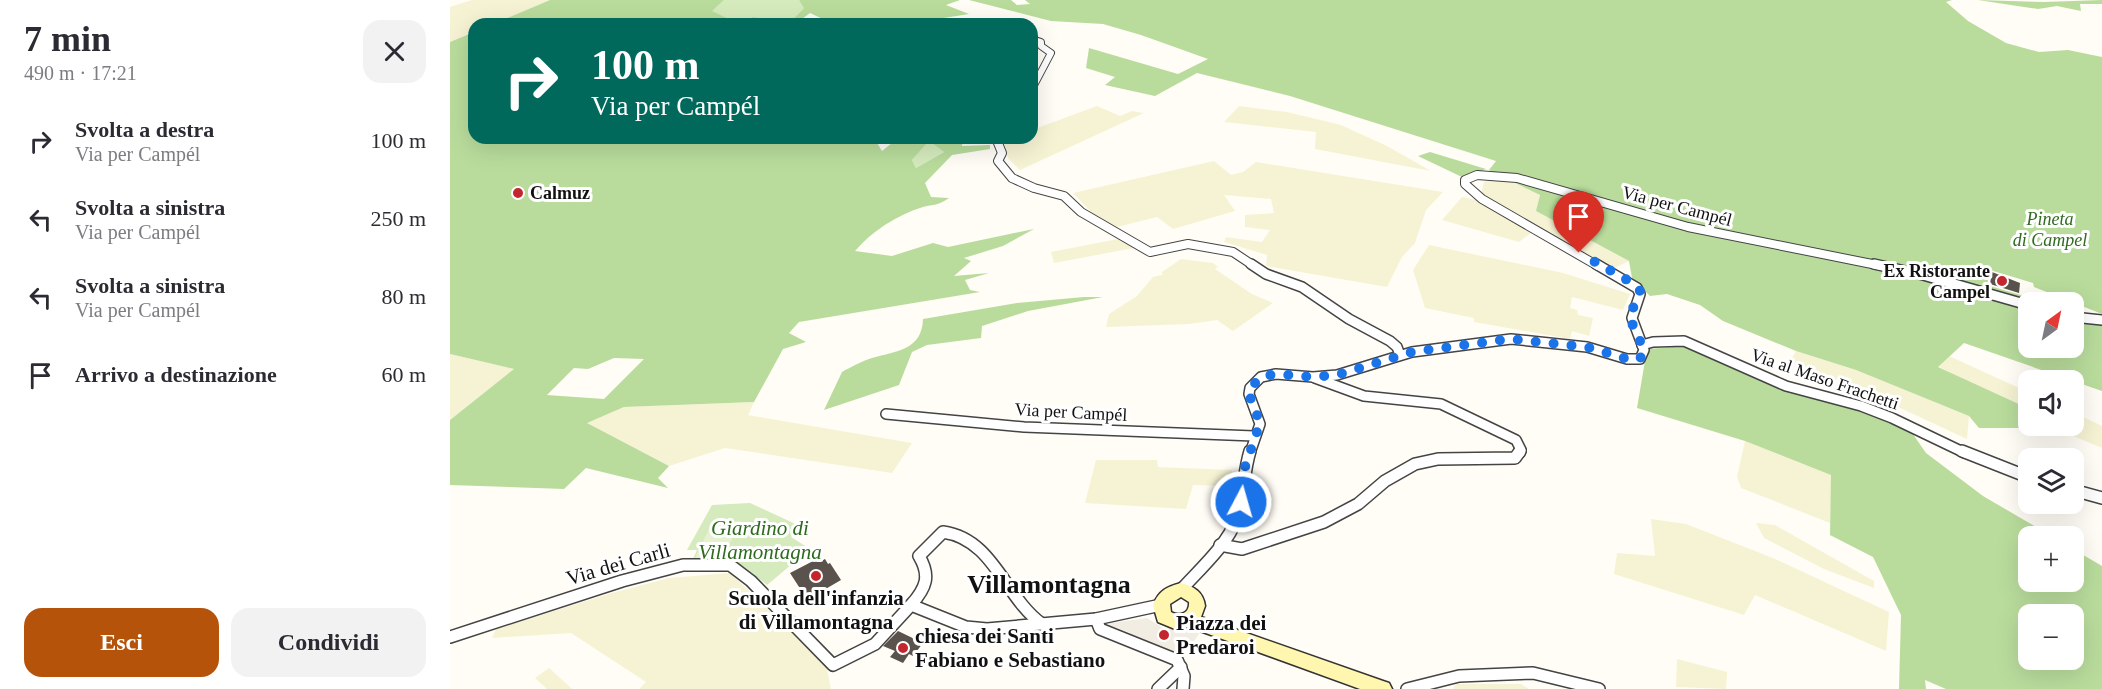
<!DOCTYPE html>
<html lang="it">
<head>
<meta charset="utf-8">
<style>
  body { margin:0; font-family:"Times New Roman",serif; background:#f2f2f3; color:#2b2b33; height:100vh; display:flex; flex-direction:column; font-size:22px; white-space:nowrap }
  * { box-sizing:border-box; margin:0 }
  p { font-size:20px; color:#7c7c81 }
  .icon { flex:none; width:33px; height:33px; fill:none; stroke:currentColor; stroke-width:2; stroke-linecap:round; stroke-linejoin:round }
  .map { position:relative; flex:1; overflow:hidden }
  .panel { display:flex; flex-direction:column; background:#fff; width:450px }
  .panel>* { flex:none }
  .guide { position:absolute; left:18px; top:18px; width:570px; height:126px; border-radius:18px; box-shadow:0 6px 24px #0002; background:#00695c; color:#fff; overflow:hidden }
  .needle { width:39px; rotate:33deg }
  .tools { position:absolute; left:1568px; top:292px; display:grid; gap:12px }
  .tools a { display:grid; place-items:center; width:66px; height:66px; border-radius:12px; background:#fff; box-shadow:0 6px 24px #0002; font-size:30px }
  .pin { position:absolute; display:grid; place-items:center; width:51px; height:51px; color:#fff; margin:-62px -26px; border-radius:50% 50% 50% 0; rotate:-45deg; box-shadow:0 0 6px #0007 }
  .pin .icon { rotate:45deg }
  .me { position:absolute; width:66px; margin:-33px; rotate:6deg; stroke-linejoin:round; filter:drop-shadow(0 0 4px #0008) }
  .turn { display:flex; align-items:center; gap:21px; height:126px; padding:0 24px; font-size:27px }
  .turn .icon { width:78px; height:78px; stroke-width:2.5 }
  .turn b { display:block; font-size:42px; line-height:51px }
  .round { display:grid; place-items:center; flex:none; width:63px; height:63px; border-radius:18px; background:#f2f2f3 }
  .summary { display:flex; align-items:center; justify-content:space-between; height:102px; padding:0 24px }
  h1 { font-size:36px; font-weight:700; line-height:45px }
  .primary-button { display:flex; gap:12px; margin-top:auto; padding:12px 24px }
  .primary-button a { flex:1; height:69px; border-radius:18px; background:#b45309; color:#fff; font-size:24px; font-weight:700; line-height:69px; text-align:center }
  .primary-button a+a { background:#f2f2f3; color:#2b2b33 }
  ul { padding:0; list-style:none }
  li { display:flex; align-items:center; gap:18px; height:78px; padding:0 24px }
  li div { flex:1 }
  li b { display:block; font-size:22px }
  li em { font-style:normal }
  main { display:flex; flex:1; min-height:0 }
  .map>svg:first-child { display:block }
  .farmland { fill:#f6f3d4 }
  .green { fill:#d5ebbd }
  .forest { fill:#b9dc9c; fill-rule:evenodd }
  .pitch { fill:#e6f2cf }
  .plaza { fill:#f1ede2 }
  .building { fill:#5a524d }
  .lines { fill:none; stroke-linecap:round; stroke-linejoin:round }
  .street-far3-casing { stroke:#444; stroke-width:8 }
  .street-far2-casing { stroke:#444; stroke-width:10 }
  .street-far1-casing { stroke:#444; stroke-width:12 }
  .street-casing { stroke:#444; stroke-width:14 }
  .secondary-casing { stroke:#333; stroke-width:3 }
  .street-far3 { stroke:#fff; stroke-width:6 }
  .street-far2 { stroke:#fff; stroke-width:8 }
  .street-far1 { stroke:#fff; stroke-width:9 }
  .street { stroke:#fff; stroke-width:11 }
  .secondary { fill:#fff6b0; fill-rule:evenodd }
  .route { stroke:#1a73e8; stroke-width:10; stroke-dasharray:0 18 }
  .poi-dot { fill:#c4262e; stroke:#fff; stroke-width:2 }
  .labels { text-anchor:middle; stroke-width:6; stroke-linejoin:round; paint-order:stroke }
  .poi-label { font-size:18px; font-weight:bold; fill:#111; stroke:#fff; text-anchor:start }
  .street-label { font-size:18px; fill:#111; stroke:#fff }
  .park-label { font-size:18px; font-style:italic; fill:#2f6b1f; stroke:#fff }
  .near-park-label { font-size:21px; font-style:italic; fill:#2f6b1f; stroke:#fff }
  .near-street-label { font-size:21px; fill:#111; stroke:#fff }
  .near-poi-label { font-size:21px; font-weight:bold; fill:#111; stroke:#fff; text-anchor:start }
  .near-quarter-label { font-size:26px; font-weight:bold; fill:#111; stroke:#fff }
</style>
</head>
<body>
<main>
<section class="panel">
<div class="summary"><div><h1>7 min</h1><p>490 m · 17:21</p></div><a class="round"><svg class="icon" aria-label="close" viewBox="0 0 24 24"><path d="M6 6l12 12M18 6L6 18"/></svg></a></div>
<ul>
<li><svg class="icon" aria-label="right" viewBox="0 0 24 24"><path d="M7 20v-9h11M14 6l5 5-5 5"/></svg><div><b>Svolta a destra</b><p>Via per Campél</p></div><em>100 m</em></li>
<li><svg class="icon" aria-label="left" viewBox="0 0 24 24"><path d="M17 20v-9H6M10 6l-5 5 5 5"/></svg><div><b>Svolta a sinistra</b><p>Via per Campél</p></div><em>250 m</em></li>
<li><svg class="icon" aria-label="left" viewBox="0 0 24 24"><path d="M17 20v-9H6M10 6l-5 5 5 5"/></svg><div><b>Svolta a sinistra</b><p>Via per Campél</p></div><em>80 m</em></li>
<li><svg class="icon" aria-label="arrive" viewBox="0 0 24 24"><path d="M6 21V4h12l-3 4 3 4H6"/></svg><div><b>Arrivo a destinazione</b></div><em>60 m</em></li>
</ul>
<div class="primary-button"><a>Esci</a><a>Condividi</a></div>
</section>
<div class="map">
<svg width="1652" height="689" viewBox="0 0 1652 689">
  <rect width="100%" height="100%" fill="#fffdf5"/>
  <g class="farmland">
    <path d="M22,0H100L43,24H24V32L0,42V7Z"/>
    <path d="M647,106L670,116L682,111L694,113L570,170L558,158L554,141L560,138H582V130Z"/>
    <path d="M789,106L837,112L891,125L937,146L981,171L865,149L866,132L774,122Z"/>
    <path d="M764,161L781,175L793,172L806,162L993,192L976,210L965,243L952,257L937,287L816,266L817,255L774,242L776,237L812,242L820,230L795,227V215L824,213L821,199L774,195L785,211L723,229L707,217L667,227L642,213L623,193Z"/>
    <path d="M1044,179L1064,182L1090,195L1086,211L1179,261L1162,269L1031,194L1034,182Z"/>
    <path d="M1012,197L1027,200L1082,232L1069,242L992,220Z"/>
    <path d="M668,239L684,248L604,263L601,252Z"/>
    <path d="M979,245L1113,273L1180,294L1173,310L1122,297L1120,308L1127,310L1128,315L1143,318L1139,336L1122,331L1120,339L1024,322V318L975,308L963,270Z"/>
    <path d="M731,259L763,263L768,267L765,269L802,294L823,303L783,331L767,320L739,324L656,327L659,314L687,296L703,277L712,275V272Z"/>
    <path d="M1346,351L1406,370L1519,416L1517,439L1403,386L1340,362Z"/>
    <path d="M0,354L65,369L0,420Z"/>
    <path d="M1499,356L1578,392V416L1488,366Z"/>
    <path d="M304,402L298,415L462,443L442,473L275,448L219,466L136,423L174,407Z"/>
    <path d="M1623,412L1652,426V448L1599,426H1623Z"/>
    <path d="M1295,441L1382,475L1380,523L1291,488L1287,477Z"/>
    <path d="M646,460H707L708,467L782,470L781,486L743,485L736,509L635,503Z"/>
    <path d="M1201,519L1236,524L1323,558L1439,612L1436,651L1305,595L1294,615L1164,574L1167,553L1205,556Z"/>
    <path d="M1306,523L1325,525L1424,581V588L1374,569L1314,538Z"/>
    <path d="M280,573L376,665L381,689H189L196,682L121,633L42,638L46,629L162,593L219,578Z"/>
    <path d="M1227,659L1277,672L1276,689L1226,687Z"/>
    <path d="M99,668L122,689H97L85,678Z"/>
    <path d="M1006,684H1071L1079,689H1003Z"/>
  </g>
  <g class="green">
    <path d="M274,0H349L355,7L341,21L303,17L290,21L289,24H277L281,20L261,11Z"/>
    <path d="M479,141L494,152L466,168L462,160Z"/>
    <path d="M300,503L352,527L341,537L360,549L317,585C285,558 285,558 243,559L247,550H237L262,505Z"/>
  </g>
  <g class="forest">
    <path d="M100,0H274L262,11L281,20L277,24H43Z"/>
    <path d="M349,0H510L496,5L519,14L487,19L501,24H430L418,22L371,24L377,21L360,13L348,22L349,24H289L290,21L303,17L341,21L354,8Z"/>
    <path d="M519,0H561L567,5L580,4L575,0H1502L1496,2L1518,21L1556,43L1589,52L1618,50L1652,57V314L1584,287L1583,283L1540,270L1537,285L1597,303H1578V348H1623V311L1639,316L1652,324V391L1514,343L1488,367L1573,406V414L1578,416V426L1602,428H1529L1519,416L1406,370L1346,351L1273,321L1250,305L1217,294L1200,296L1182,278L1179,261L1086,211L1090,195L1039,170L1046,161L840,96L747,73L705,96L655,85L665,77L636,68L639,48L728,74L758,59L691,35L653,24L601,21Z"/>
    <path d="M1528,0L1594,2L1652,0V4H1630L1631,11L1607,6L1588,9Z"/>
    <path d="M24,32V138H424L432,151L448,138H513L512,146L540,145V149L502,155L475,183L481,197L499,198C488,206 484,204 473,207C447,215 422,231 405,251L442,256L483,243L498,247L584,229L553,246L514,258L521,261L504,276L539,273L515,280L520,290L530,292L349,322L339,333L356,342L333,349L304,402L174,407L137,423L219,466L208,478L218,488L136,468L114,489L0,485V420L64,369L0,354V42ZM479,141L494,152L466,168L462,160ZM164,358L194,359L154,399L97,395L124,368L138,369Z"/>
    <path d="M980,152L1036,169L1014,178L968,156Z"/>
    <path d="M634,297H653L578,311L532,326L531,338L477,345L462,352L449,385L374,410L392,372C401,367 412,361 422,358C447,351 472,350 473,319L567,303Z"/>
    <path d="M1236,346L1330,389L1406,408L1460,430L1476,453L1533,496L1603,537H1578V582H1623V549L1652,566V689H1496L1475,680L1476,689H1449L1451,615L1423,557L1380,535L1381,475L1295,441L1187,408L1197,349ZM1578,615H1623V660H1578Z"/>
  </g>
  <path class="pitch" d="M291,521L273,557L245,558L262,523Z"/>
  <path class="plaza" d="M697,618L713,628L727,630L745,625L751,631L744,641V649L727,653L682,636L680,633L665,627L662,631L658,628L660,623Z"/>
  <g class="building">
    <path d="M1542,272L1570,283L1569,293L1540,284Z"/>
    <path d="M367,559L369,562L375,559L378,564L380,563L391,580L360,598L353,588L351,590L340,573Z"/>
    <path d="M448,631L473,643L463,656L459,654L453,663L440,657L445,651L433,646Z"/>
  </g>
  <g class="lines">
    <defs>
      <path id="street-far3" d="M582,39L591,42V46L601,53L582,89"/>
      <g id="street-far2">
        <path d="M546,138L552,153L548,161L562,178L584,188L614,196L631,212L700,252L738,244L783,252L804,266"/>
        <path d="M1148,266L1032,199L1015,184V180L1027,175L1067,178L1238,227L1432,266"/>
      </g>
      <g id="street-far1">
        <path d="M801,264L816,274L852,287L899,319L940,341L947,347L950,355"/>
        <path d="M1424,264L1473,275L1578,305"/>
        <path d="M1623,317L1652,320"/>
        <path d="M1192,345L1203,342L1234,341L1336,386L1411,406L1442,418L1515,453"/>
        <path d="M865,378L914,396L991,404L1066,440L1071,450L1070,453"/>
        <path d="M436,414L574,427L804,436"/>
        <path d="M800,453L810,424L799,394L800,388L811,377L826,374L863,377L887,375L962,352L1061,339L1137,347L1177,359H1190L1194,350L1182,318L1190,294L1187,288L1146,264"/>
      </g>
      <g id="street">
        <path d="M1512,451L1578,477"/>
        <path d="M1623,490L1652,498"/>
        <path d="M770,545L792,549L874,522L908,504L935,481L965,464L988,459L1065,458L1070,451"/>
        <path d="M731,590C748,571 778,544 786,520C794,498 793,474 800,451"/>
        <path d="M461,605C476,588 481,576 469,556L493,532C544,539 555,598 592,624"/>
        <path d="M646,619L650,629L727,660L734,676L733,689"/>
        <path d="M0,637L172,581L233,565H280L301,581L383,665L425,644L461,605L516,627L537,629L646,619L711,605"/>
        <path d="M708,689L731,667"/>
        <path d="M957,689L1009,676L1083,673L1149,689"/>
      </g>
      <path id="secondary" d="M731,583C744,587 753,591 755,606L751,617L933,681L939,683L942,689H910L739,627L725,629L708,622L703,605C709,591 716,587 731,583ZM731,597L739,602C740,613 730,617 721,612L720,604Z"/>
    </defs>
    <use href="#street-far3" class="street-far3-casing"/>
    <use href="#street-far2" class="street-far2-casing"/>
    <use href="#street-far1" class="street-far1-casing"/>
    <use href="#street" class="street-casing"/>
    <use href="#secondary" class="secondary-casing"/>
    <use href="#street-far3" class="street-far3"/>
    <use href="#street-far2" class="street-far2"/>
    <use href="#street-far1" class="street-far1"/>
    <use href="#street" class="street"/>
    <use href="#secondary" class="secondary"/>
  </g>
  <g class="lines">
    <path class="route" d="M791,502L795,467L810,423L799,394L800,388L811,377L826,374L863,377L887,375L962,352L1060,339L1137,347L1177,359H1190L1194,350L1181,321V313L1190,291L1179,281L1129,253"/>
  </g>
  <g class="poi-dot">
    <circle cx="68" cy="193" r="6"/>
    <circle cx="1552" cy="281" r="6"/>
    <circle cx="366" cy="576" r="6"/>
    <circle cx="714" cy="635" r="6"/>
    <circle cx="453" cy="648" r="6"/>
  </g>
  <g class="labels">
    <g class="poi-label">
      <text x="80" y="199">Calmuz</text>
      <text x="1540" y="277" text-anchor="end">Ex Ristorante<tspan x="1540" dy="21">Campel</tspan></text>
    </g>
    <g class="street-label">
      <text transform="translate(1227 206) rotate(15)" y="6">Via per Campél</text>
      <text transform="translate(1375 379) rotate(19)" y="6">Via al Maso Frachetti</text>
      <text transform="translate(621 412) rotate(3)" y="6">Via per Campél</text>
    </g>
    <g class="park-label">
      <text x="1600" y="225">Pineta<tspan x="1600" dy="21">di Campel</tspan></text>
    </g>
    <g class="near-park-label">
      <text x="310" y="535">Giardino di<tspan x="310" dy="24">Villamontagna</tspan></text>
    </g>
    <g class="near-street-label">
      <text transform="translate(168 564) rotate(-16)" y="7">Via dei Carli</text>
    </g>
    <g class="near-poi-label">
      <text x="366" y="605" text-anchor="middle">Scuola dell'infanzia<tspan x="366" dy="24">di Villamontagna</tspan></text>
      <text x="726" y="630">Piazza dei<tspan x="726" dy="24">Predaroi</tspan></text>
      <text x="465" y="643">chiesa dei Santi<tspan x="465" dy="24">Fabiano e Sebastiano</tspan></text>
    </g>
    <g class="near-quarter-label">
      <text x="599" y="593">Villamontagna</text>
    </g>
  </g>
</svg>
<div class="tools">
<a><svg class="needle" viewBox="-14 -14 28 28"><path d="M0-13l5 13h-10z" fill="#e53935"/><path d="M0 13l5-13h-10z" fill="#7c7c81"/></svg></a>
<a><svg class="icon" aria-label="sound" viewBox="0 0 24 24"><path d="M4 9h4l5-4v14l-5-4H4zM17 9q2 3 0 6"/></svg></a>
<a><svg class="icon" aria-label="layers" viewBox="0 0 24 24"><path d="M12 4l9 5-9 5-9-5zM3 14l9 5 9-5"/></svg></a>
<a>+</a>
<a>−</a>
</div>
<div class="pin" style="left:1129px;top:253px;background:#d93025"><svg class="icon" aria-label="arrive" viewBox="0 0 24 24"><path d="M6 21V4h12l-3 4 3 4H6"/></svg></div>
<svg class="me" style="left:791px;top:502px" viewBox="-20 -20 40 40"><circle r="17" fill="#1a73e8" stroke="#fff" stroke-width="3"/><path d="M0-11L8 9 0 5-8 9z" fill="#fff"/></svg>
<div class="guide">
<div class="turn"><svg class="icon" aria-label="right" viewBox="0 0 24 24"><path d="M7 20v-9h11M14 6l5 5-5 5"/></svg><div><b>100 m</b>Via per Campél</div></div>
</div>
</div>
</main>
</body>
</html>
